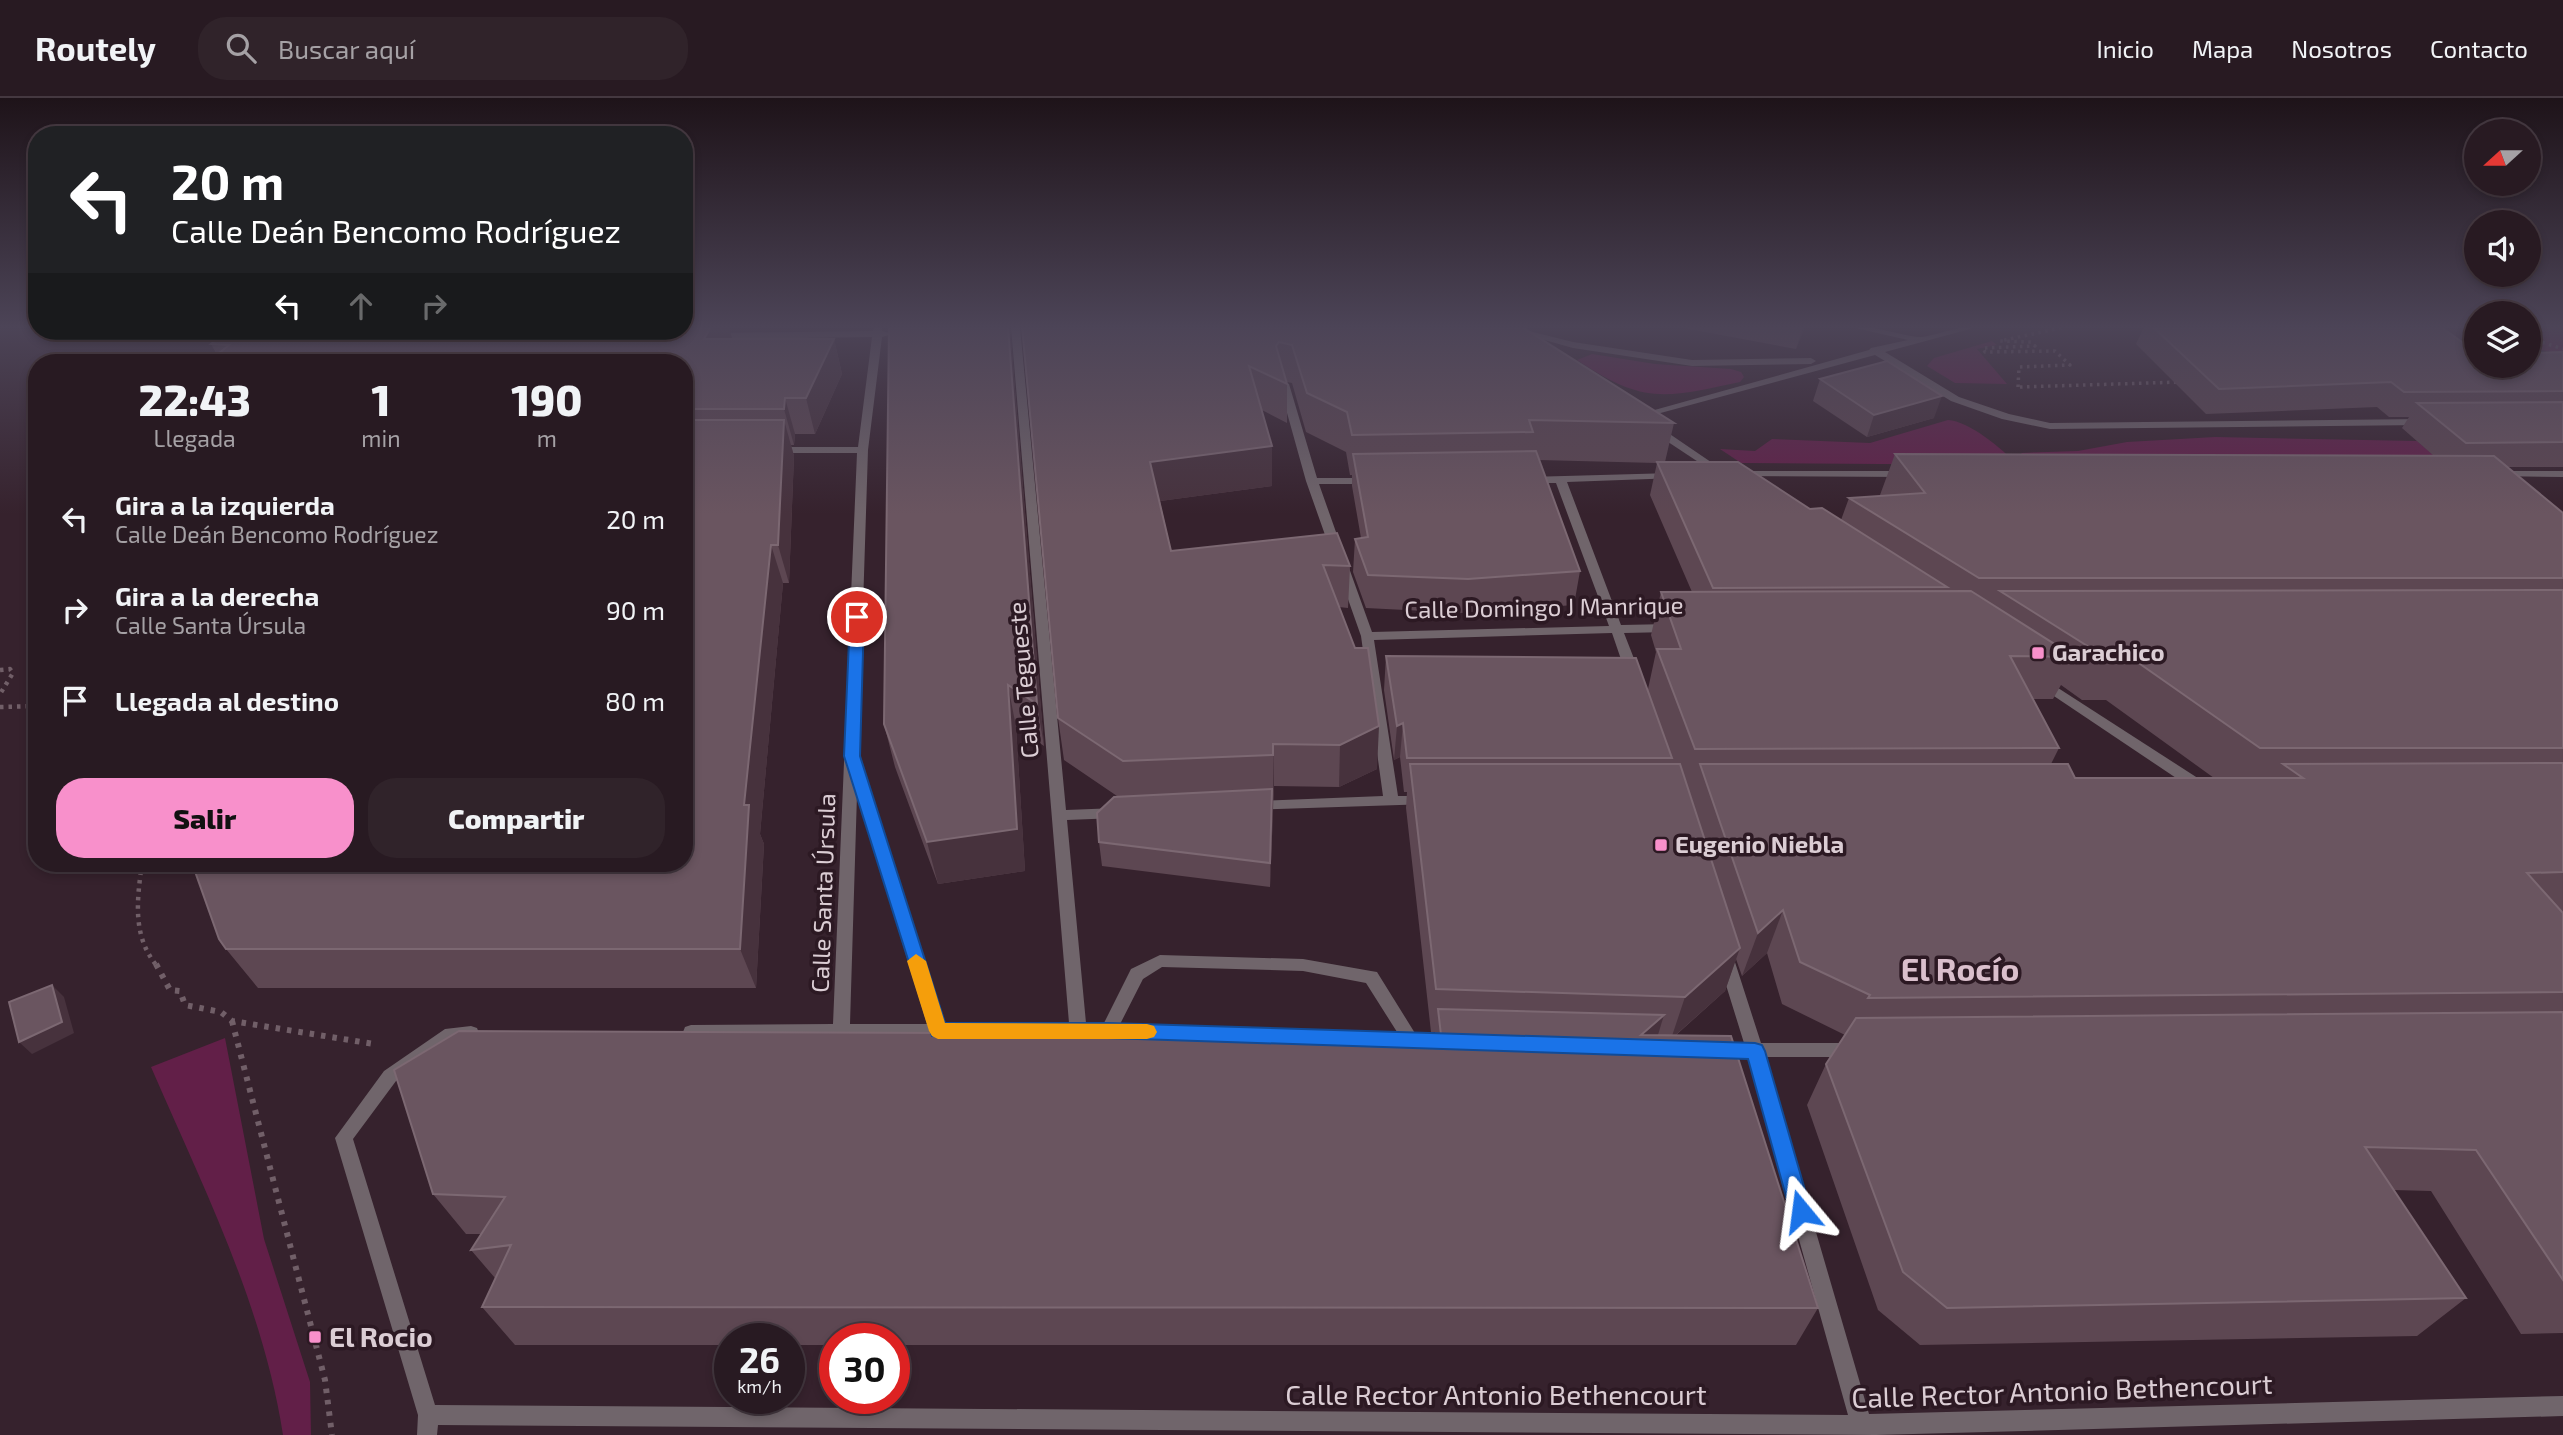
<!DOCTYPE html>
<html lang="es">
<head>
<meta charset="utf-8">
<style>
  body { margin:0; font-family:"Exo 2",sans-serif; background:#30232a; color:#f1f3f6; height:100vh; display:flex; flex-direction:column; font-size:26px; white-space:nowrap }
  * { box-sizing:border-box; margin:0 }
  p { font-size:23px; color:#a5a1a5 }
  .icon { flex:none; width:38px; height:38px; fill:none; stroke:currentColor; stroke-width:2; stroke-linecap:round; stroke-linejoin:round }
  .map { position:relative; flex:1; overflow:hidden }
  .details { position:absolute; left:28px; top:256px; width:665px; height:518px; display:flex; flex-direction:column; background:#281a22; border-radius:28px; box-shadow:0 4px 10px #0003,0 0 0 2px #443840 }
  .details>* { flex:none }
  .guide { position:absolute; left:28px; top:28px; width:665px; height:214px; border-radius:28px; box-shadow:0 4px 10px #0003,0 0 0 2px #443840; background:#202124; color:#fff; overflow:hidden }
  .needle { width:46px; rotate:249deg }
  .controls { position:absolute; left:2464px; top:21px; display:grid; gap:14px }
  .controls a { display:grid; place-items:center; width:77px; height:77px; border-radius:50%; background:#281a22; box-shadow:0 4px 10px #0003,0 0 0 2px #443840; font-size:35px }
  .speed { position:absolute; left:714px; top:1225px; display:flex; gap:14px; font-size:35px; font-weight:700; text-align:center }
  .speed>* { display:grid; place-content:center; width:91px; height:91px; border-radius:50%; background:#281a22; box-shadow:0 4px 10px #0003,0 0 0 2px #443840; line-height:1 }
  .speed small { font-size:18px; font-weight:400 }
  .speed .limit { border:10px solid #d22; background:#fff; color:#111 }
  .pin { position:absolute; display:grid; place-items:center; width:60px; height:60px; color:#fff; margin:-30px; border:4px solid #fff; border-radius:50%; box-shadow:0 2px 7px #0007 }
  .me { position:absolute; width:77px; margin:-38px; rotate:344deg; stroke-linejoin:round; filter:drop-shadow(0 0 5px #0008) }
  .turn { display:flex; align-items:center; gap:24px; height:147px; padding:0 28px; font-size:32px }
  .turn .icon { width:91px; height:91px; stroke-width:2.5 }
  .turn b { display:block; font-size:49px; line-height:60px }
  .lanes { display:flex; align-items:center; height:66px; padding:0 28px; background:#0003; justify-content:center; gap:35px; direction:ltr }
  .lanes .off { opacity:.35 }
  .eta { display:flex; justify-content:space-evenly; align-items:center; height:119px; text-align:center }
  .eta b { font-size:42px; font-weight:800; line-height:49px }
  .button { display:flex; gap:14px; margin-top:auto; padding:14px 28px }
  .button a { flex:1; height:80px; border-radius:28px; background:#f890cb; color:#111; font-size:28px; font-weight:800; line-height:80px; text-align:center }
  .button a+a { background:#30232a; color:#f1f3f6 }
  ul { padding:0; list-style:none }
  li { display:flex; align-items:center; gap:21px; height:91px; padding:0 28px }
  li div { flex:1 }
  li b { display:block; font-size:26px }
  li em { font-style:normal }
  header { display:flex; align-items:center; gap:42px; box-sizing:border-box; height:98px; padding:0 35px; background:#281a22; border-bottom:2px solid #443840 }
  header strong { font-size:33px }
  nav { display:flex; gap:38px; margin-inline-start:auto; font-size:24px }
  .search { width:490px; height:63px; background:#30232a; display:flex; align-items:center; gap:18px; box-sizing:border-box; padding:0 24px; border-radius:28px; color:#a5a1a5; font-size:26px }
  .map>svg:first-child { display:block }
  .green { fill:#621f48 }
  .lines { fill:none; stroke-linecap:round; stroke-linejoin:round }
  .path-far2 { stroke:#715f68; stroke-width:3.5; stroke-dasharray:2.5 4.5; stroke-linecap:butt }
  .path-far1 { stroke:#715f68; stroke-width:4.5; stroke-dasharray:3.5 5; stroke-linecap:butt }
  .path { stroke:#715f68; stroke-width:6; stroke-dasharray:4.5 7; stroke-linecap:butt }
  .lane { fill:#70656b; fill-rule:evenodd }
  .street { fill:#70656b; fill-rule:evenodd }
  .wall { fill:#5d4752; fill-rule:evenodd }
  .shaded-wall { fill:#47323d }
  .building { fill:#6a5560; stroke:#7c6872; stroke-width:2 }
  .route { fill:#1a73e8; stroke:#114b97; stroke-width:2 }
  .slow { fill:#f59e0b }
  .poi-dot { fill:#f890cb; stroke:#2c1923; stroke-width:2.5 }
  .labels { text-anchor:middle; stroke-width:7; stroke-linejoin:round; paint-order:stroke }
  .street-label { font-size:24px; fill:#dbcdd4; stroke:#2c1923 }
  .poi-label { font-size:24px; font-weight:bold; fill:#dbcdd4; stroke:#2c1923; text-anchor:start }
  .near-poi-label { font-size:28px; font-weight:bold; fill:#dbcdd4; stroke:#2c1923; text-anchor:start }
  .near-street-label { font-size:28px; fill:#dbcdd4; stroke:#2c1923 }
  .district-label { font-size:32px; font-weight:bold; fill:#dabfcc; stroke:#2c1923 }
</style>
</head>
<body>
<header>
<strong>Routely</strong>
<div class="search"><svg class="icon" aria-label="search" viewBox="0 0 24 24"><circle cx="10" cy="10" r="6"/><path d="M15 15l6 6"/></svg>Buscar aquí</div>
<nav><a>Inicio</a><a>Mapa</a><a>Nosotros</a><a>Contacto</a></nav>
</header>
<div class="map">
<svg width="2563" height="1337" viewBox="0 0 2563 1337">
  <rect width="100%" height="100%" fill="#36222d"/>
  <g class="green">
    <path d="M2529,229H2563V256L2529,250Z"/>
    <path d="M1992,243L1997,247L1977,251L2007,286L1955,285L1927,268L1934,260Z"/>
    <path d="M1592,256L1655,266L1731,271L1741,274L1744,279L1740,284C1665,300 1644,307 1577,262Z"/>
    <path d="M1948,322C1969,323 2003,351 2017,367L1741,365L1720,351L1755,353L1772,341L1870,345Z"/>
    <path d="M2215,339L2417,343L2450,371L2032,366L2021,355L2078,353L2127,344Z"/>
    <path d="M225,940L264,1141L310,1284L311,1337H283C263,1207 203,1089 151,969Z"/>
  </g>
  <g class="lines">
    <g class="path-far2">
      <path d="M2529,240L2563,251"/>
      <path d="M2018,289L2019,269L2070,267L2055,253L1985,254L1983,250L2035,248L2031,244L2000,243L2065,229"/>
      <path d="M2020,289L2180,284"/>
    </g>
    <g class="path-far1">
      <path d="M0,572L10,571L13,575L0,596"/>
      <path d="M0,609L37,608"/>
      <path d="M142,765C137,802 132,838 157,868"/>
    </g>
    <g class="path">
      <path d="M156,866L170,892L180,893L185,907L221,914L232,923L374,946"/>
      <path d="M232,923L325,1282L332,1337"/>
    </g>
    <path class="lane" d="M1160,857L1303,861L1371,873L1377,874L1418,940L1416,945L1410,947L1404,945L1366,885L1303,873L1162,869L1143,881L1114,938L1108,940L1102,938L1100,933L1131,871Z"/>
    <g class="street">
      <path d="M874,229H882V233L893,236L882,239L868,352L858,665L863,669L944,926L1069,925L1011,229H1020L1066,712L1117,710L1124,715L1117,720L1067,722L1086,925L1252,929L1258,931L1260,936L1258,941L1252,943L1078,939L691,941L685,939L683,934L685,929L691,927L833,926L857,355H774L769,352L774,349H858L872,239L712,241L707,238L712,235L873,233ZM857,696L927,926H850Z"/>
      <path d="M1498,229H1513L1573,244L1692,262L1811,260L1816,263L1811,266L1692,268L1573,250Z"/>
      <path d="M1851,229C1874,227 1895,236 1917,239C1929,240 1954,229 1971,229L1970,231L1885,254L1959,299L2009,316L2050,325L2422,321L2427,324L2422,327L2050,331L2002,321L1951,303L1875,257L1642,320L1638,321L1633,318L1869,252L1871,250L1908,242Z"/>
      <path d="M1284,283L1289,286L1317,380H1372L1378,383L1372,386H1319L1342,451L1340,453L1336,455L1330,451L1306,383L1279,286Z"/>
      <path d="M1654,327L1658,328L1727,375L1722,378L1718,377L1650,332V328Z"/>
      <path d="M1738,373H1907L1912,376L1907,379L1734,378V374Z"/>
      <path d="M2498,373H2563V379L2494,378L2493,376Z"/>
      <path d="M1673,375L1677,376V380L1567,384L1621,527L1670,526L1676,530L1670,534L1624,535L1640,576L1638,579L1633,580L1626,576L1612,535L1374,542L1398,698H1430L1432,702L1430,706L1251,712L1249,708L1251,704L1256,703L1383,698L1361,538L1337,470L1339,467H1347L1349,470L1372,534L1609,528L1556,385H1528L1522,382L1528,379Z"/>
      <path d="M2041,579L2207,686L2209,690L2207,694H2197L2036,586L2034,583L2036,580Z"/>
      <path d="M1725,852L1731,854L1733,858L1761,945H1853L1859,947L1861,952L1859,957L1853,959H1765L1869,1316L2563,1298V1318L1876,1337L438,1327L437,1337H417L418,1317L335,1040L384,973L445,931L471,928L477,930L479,935L477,940L454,943L396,983L353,1041L435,1307L1848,1317L1748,959H1716L1710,957L1708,952L1710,947L1744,945L1717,858L1719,854Z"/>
    </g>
  </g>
  <g class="wall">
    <path d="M684,229H729L732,241H834L842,276L815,336H795L794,347H791L794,358L789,485H783L760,736L764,746L756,890H258L226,851L684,765V264L217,257L211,246Z"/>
    <path d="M1010,229L1044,648L1016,629L1025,773L938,786L895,669L884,626Z"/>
    <path d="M1022,229H1522L1674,325L1665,364L1810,411L1841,422L1849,400L1881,398L1880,397L1895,356L2434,358L2402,330L2409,319H2389L2377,309L2206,316L2136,246L2144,229H2441L2476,268L2563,254V369H2508L2563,415V1235L2521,1236L2431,1093L2393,1092L2466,1200L2417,1238L1920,1247L1878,1212L1807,1007L1826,966L1845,937L1782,906L1767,855L1742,878L1736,861L1725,893L1675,938L1818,1210L1796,1247H894V1241H835V1247H789V1241H730V1247H515L482,1209L495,1180L471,1152L481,1136H466L433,1096L1435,937V934H1431L1406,710L1407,694H1404L1400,659L1394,662L1384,592L1386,558L1648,591L1656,554L1651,537L1661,494H1692L1650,397L1657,365L1539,362L1580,473L1574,507L1464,515L1366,510L1353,474L1355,441L1361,440L1352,388V377H1350L1346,354L1306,334L1292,285L1287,284V325L1262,312L1272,348V388L1160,403L1171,453L1350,468L1348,510L1339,509L1377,671L1339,689L1274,688L1270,789L1102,768L1099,744L1117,698L1064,662L1058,620ZM2061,587L2082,602H2106L2214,680H2075L2051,666L2059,650L2033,601H2053Z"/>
    <path d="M1678,229H1805L1796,251Z"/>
    <path d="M1820,281L1934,320L1867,339L1813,303Z"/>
  </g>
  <g class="shaded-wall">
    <path d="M711,229H729L733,244L704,241Z"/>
    <path d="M1008,229H1010L1044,648L1037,606Z"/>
    <path d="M1803,229H1805L1796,251Z"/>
    <path d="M834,241L842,276L815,336L806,300Z"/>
    <path d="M1942,298L1934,320L1867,339L1874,317Z"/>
    <path d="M785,300L795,336L794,347L784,311Z"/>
    <path d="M784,322L794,358L789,485L778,447Z"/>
    <path d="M1272,348V388L1153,404L1150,364Z"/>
    <path d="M771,447L783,485L760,736L764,746L756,890L740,851L744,707Z"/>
    <path d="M1008,587L1016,629L1025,773L938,786L927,744Z"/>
    <path d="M1403,625L1400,659L1394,662L1397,628Z"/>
    <path d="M1379,628L1377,671L1339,689L1340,647Z"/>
    <path d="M1273,646L1274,688L1273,699Z"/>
    <path d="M1272,691L1273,715L1270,789V765Z"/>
    <path d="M1783,812L1767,855L1742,878L1758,835Z"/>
    <path d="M1740,850L1725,893L1671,941L1685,899Z"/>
    <path d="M52,887L64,899L74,935L32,956L19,944Z"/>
    <path d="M1664,917L1651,960L1641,937Z"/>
  </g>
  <g class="building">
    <path d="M684,229H711L704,241H834L806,300H785L784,311H684V264H208L229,247L211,246L228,233H684Z"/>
    <path d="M889,229H1008L1037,606L1008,587L1017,731L927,744L884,626Z"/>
    <path d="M1022,229H1522L1674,325L1529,322L1533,334L1352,337L1347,314L1307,295L1292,247L1279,244L1276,248L1287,286L1249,268L1272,348L1150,364L1171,453L1337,435L1350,468L1323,467L1355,550H1368L1379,628L1340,647L1273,646V657L1123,663L1058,620Z"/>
    <path d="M2153,229H2441L2476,254V268H2529V255L2563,254V293L2404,294L2391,284L2219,291Z"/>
    <path d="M1887,263L1942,298L1874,317L1820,281Z"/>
    <path d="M2563,304V344L2466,345L2417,305Z"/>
    <path d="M684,322H784L778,447H771L744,707H749L740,851H226L219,841L192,765H684Z"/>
    <path d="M1536,353L1580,473L1468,481L1368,477L1355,441L1368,439L1353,356Z"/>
    <path d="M1895,356L2494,358L2563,415V480H1979L1849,400L1925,395Z"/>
    <path d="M1657,364H1738L1810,411L1822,410L1947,489L1713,490Z"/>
    <path d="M2563,492V650H2260L2130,559H2105L2000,493Z"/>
    <path d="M1971,493L2075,559L2010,558L2059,650L1695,651L1657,551H1681L1661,494Z"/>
    <path d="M1386,558L1636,560L1672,660H1407L1403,625L1397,628Z"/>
    <path d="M2563,665V774L2527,775L2563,815V894L1868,900L1870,897L1800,864L1783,812L1758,835L1700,666H2068L2075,680H2303L2283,666Z"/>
    <path d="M1410,666H1680L1740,850L1685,899L1436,891Z"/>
    <path d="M1272,691L1270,765L1099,744L1097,715L1114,699Z"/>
    <path d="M52,887L62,924L19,944L9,904Z"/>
    <path d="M1438,911L1664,917L1641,937L1731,938L1818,1210L482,1209L511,1147L471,1152L505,1099L433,1096L394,972L459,933L1441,937Z"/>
    <path d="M2563,914V1182L2476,1052L2365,1049L2466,1200L1947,1210L1903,1174L1826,966L1856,920Z"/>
  </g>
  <linearGradient id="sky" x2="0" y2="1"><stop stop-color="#1e1319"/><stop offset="0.55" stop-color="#4c4457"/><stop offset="1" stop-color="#4c4457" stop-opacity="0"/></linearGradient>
  <rect width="2563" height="416" fill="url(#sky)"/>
  <path class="route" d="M857,514L864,519L860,658L945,925H1108L1755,945L1762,947L1765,953L1811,1113L1808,1120L1801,1123L1793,1120L1790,1113L1748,961L1108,940L932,938L844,658L850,519Z"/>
  <path class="slow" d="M916,856L926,863L945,925L1147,926L1154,928L1157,934L1154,939L1147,941H938L932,938L929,933L907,863Z"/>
  <g class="poi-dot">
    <rect x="2031" y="548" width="14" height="14" rx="3.5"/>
    <rect x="1654" y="740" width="14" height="14" rx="3.5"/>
    <rect x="308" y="1232" width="14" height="14" rx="3.5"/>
  </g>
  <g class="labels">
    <g class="street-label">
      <text transform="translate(1544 510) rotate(-1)" y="8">Calle Domingo J Manrique</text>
      <text transform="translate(1024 582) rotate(-95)" y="8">Calle Tegueste</text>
      <text transform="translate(824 795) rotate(-88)" y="8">Calle Santa Úrsula</text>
    </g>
    <g class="poi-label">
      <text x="2052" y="563">Garachico</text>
      <text x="1675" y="755">Eugenio Niebla</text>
    </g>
    <g class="near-poi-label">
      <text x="329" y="1249">El Rocio</text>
    </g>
    <g class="near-street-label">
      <text transform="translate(2062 1293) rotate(-2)" y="10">Calle Rector Antonio Bethencourt</text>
      <text x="1496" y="1307">Calle Rector Antonio Bethencourt</text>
    </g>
    <g class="district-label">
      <text x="1960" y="883">El Rocío</text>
    </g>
  </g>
</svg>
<div class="controls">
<a><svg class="needle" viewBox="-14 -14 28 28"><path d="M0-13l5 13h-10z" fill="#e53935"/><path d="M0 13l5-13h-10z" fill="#a5a1a5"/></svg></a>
<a><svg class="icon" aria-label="sound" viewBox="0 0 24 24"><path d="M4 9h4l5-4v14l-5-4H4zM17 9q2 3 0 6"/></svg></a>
<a><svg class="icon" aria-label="layers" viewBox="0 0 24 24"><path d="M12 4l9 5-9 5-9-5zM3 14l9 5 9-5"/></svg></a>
</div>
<div class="speed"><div>26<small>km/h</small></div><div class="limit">30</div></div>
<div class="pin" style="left:857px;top:519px;background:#d93025"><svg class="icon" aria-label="arrive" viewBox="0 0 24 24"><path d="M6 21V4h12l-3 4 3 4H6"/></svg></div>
<svg class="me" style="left:1801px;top:1113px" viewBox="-20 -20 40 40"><path d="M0-17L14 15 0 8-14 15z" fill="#1a73e8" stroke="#fff" stroke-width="4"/></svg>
<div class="guide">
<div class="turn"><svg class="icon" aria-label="left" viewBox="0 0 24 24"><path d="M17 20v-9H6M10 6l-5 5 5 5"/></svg><div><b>20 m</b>Calle Deán Bencomo Rodríguez</div></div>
<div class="lanes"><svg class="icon" aria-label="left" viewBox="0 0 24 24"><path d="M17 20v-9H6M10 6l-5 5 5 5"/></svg><svg class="icon off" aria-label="ahead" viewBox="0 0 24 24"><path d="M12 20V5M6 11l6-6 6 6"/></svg><svg class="icon off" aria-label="right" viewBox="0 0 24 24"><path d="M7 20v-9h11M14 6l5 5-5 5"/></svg></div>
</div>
<section class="details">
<div class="eta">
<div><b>22:43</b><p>Llegada</p></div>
<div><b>1</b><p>min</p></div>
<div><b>190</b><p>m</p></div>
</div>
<ul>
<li><svg class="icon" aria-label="left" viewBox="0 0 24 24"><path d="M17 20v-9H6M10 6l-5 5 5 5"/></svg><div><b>Gira a la izquierda</b><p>Calle Deán Bencomo Rodríguez</p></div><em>20 m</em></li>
<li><svg class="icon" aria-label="right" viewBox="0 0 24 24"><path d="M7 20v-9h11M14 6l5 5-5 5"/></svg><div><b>Gira a la derecha</b><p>Calle Santa Úrsula</p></div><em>90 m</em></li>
<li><svg class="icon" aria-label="arrive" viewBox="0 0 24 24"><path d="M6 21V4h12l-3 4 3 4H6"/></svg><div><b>Llegada al destino</b></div><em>80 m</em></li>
</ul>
<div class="button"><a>Salir</a><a>Compartir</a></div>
</section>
</div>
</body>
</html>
